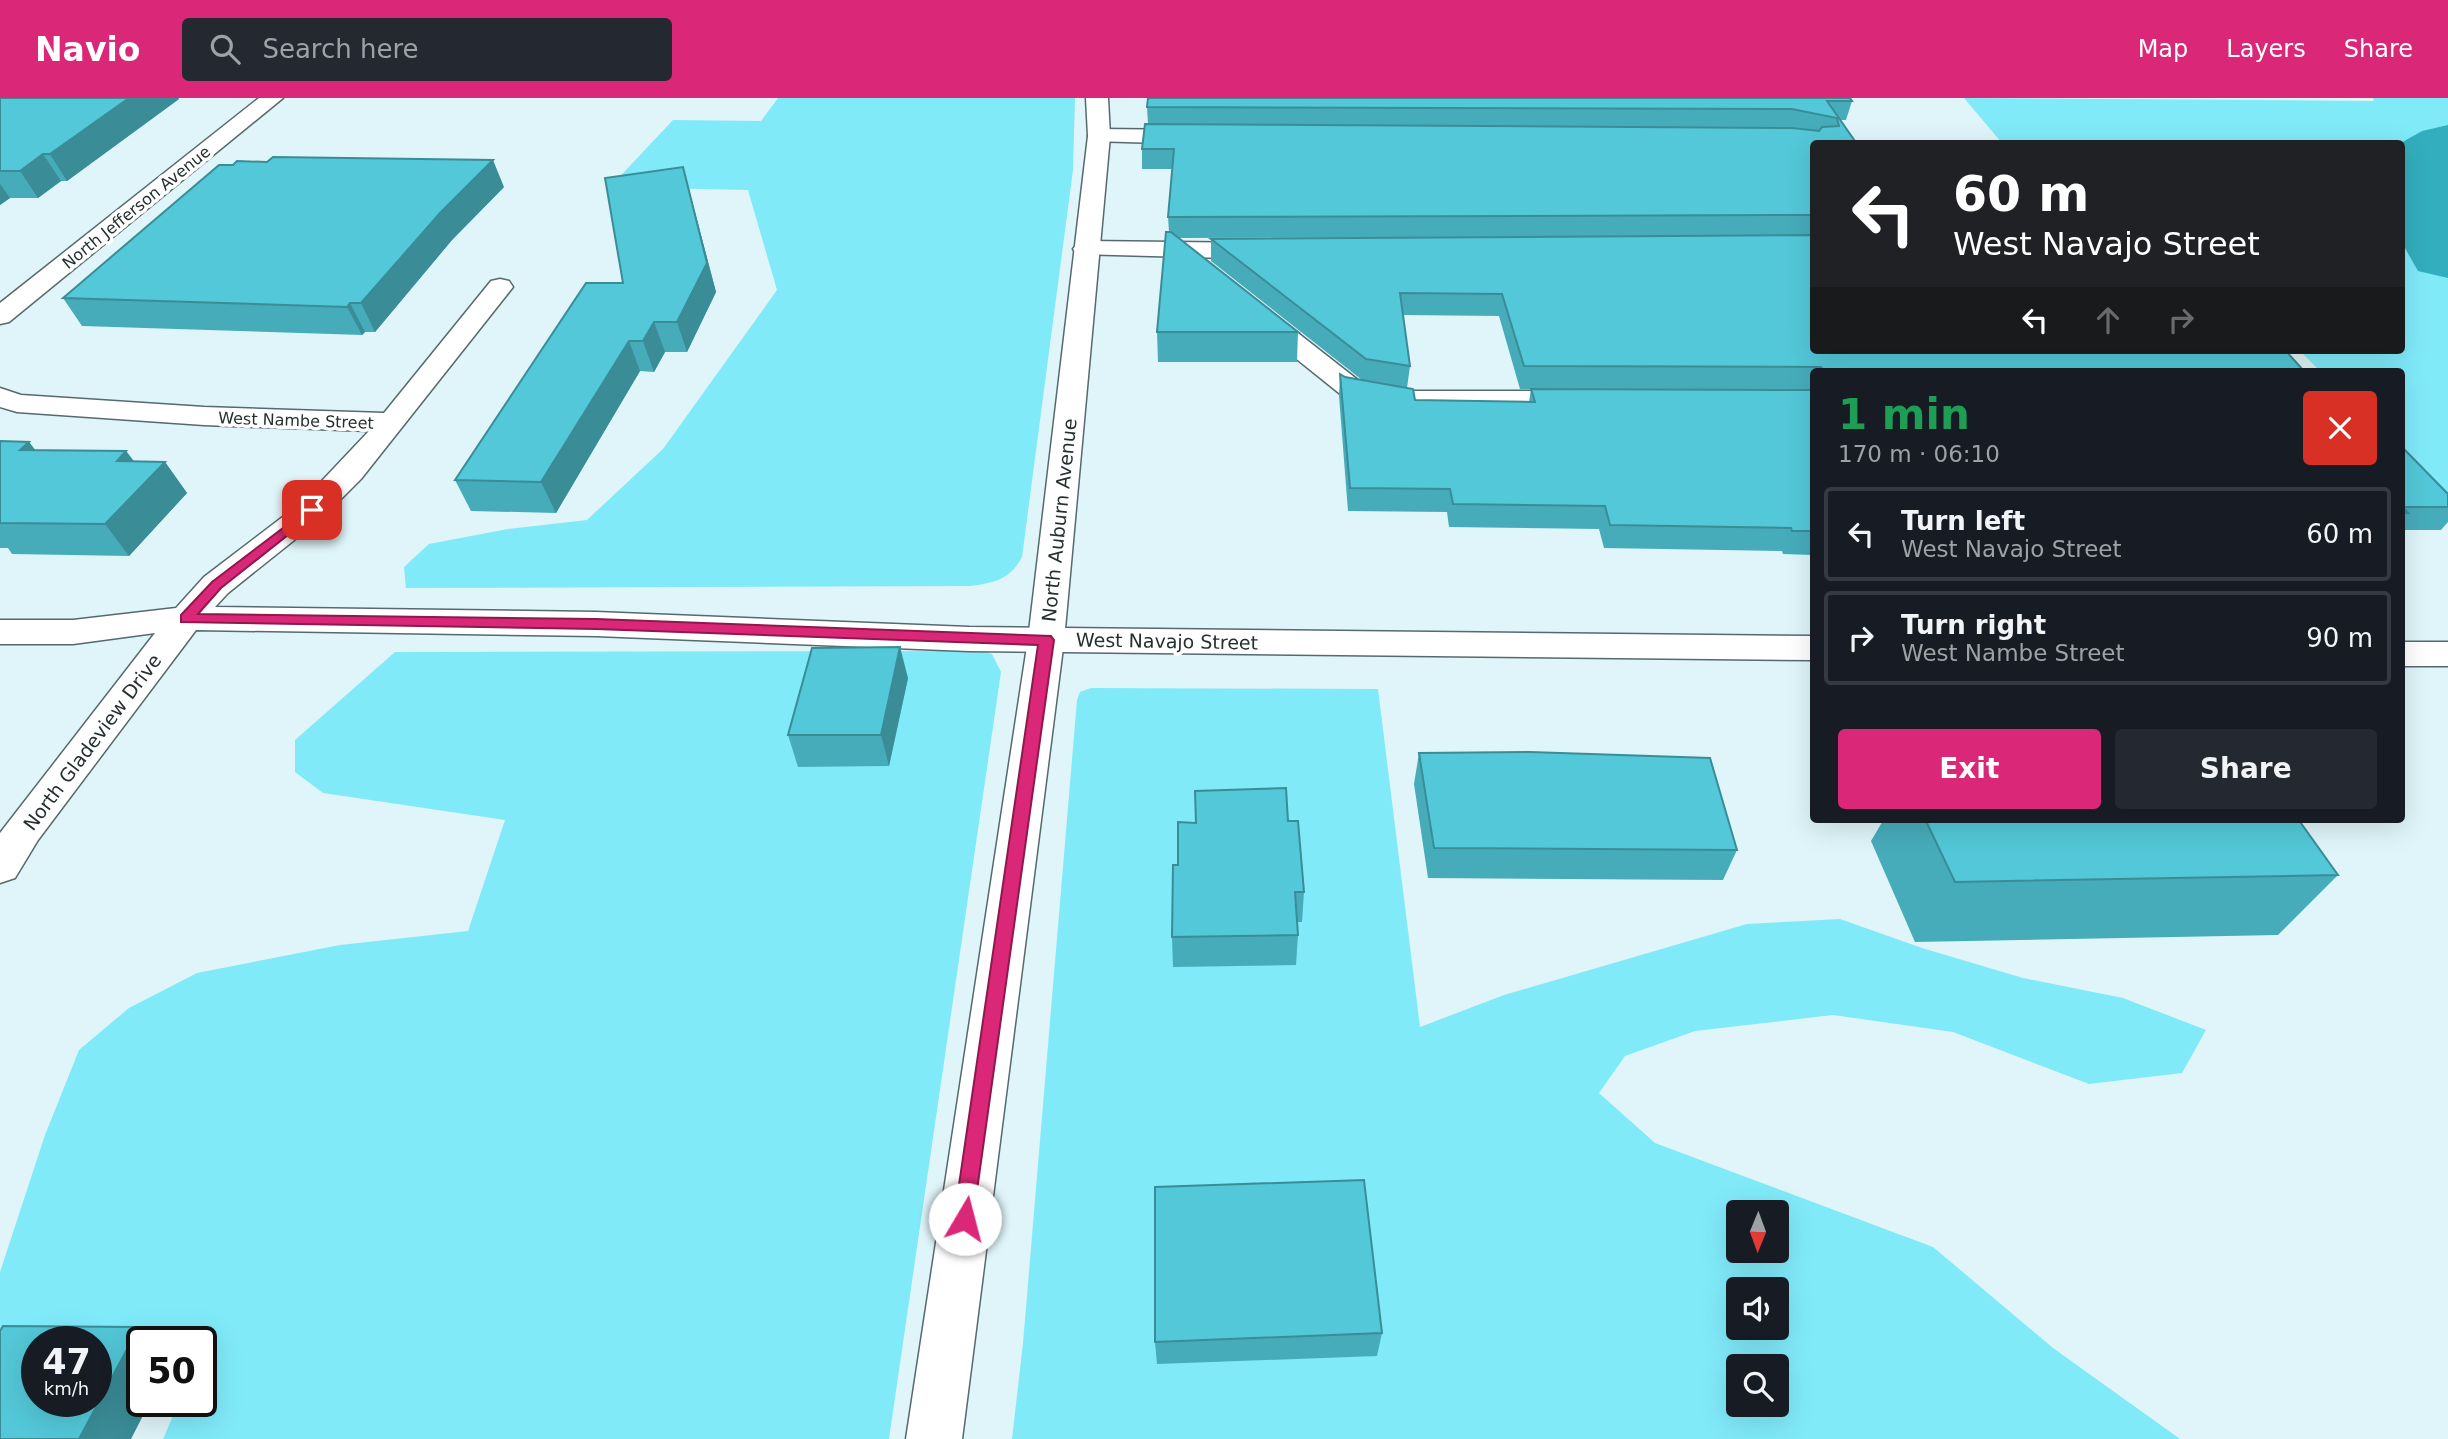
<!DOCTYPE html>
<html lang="en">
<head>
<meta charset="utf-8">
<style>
  body { margin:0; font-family:"DejaVu Sans",sans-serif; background:#242831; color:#f1f3f6; height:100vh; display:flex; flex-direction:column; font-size:26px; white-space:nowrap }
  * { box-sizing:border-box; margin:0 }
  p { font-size:23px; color:#9ea1a6 }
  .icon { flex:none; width:38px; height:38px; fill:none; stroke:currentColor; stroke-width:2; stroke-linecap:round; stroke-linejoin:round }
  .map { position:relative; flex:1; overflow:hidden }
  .details { position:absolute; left:1810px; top:270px; width:595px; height:455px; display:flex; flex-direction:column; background:#171b24; border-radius:7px; box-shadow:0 7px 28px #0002 }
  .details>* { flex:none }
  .top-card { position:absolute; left:1810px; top:42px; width:595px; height:214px; border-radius:7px; box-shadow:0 7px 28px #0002; background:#202124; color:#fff; overflow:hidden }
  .needle { width:46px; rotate:181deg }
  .fabs { position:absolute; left:1726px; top:1102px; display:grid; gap:14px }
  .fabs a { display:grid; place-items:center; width:63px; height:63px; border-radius:7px; background:#171b24; box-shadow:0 7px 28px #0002; font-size:35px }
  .speed { position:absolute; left:21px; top:1228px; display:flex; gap:14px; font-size:35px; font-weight:700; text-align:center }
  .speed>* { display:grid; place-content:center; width:91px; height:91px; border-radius:50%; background:#171b24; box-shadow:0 7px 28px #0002; line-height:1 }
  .speed small { font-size:18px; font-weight:400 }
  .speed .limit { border:4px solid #111; border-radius:10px; background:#fff; color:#111 }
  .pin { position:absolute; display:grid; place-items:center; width:60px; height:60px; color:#fff; margin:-30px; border-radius:14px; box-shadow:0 4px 10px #0006 }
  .me { position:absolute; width:77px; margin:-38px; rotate:8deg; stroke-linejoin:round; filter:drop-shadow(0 0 5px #0008) }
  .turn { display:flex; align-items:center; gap:24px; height:147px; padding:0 28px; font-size:32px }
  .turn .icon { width:91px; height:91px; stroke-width:2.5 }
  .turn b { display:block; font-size:49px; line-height:60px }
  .lanes { display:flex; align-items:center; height:66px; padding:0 28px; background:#0003; justify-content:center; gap:35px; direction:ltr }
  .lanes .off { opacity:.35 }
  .round { display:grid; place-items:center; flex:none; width:74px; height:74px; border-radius:7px; background:#242831 }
  .head { display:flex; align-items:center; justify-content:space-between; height:119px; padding:0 28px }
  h1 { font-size:42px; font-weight:700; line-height:52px; color:#1e9e55 }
  .cta { display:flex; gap:14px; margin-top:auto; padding:14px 28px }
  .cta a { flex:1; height:80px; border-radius:7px; background:#db2777; color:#fff; font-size:28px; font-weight:700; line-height:80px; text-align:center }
  .cta a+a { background:#242831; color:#f1f3f6 }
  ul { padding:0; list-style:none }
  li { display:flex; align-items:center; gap:21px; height:94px; margin:0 14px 10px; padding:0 14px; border:4px solid #363941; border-radius:7px }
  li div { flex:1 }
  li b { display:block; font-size:26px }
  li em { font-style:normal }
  header { display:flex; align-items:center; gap:42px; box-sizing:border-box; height:98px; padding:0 35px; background:#db2777; color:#fff }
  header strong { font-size:33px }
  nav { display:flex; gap:38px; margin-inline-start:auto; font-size:24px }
  .search { width:490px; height:63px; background:#242831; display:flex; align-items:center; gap:18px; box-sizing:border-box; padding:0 24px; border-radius:7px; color:#9ea1a6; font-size:26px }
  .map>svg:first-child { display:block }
  .green { fill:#80eaf9; fill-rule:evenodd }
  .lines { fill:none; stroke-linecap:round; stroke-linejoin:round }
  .river { fill:#32aebe; fill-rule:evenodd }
  .minor-casing { stroke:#56696c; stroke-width:3 }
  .major-casing { stroke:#56696c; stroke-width:3 }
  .minor { fill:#fff; fill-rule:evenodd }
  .major { fill:#fff; fill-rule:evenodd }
  .wall { fill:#47acba }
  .shaded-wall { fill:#3a8c97 }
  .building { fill:#53c8d8; stroke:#3a8c97; stroke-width:2; fill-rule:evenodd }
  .route { fill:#db2777; stroke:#8e194d; stroke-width:2 }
  .labels { text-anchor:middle; stroke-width:7; stroke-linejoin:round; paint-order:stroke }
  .far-street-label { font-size:16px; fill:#262f30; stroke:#fefefe }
  .street-label { font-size:19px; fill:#262f30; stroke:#fefefe }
</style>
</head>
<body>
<header>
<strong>Navio</strong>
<div class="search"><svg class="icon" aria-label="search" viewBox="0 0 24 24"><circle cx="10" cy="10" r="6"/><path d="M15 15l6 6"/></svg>Search here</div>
<nav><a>Map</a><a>Layers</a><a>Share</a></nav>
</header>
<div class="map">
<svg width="2448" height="1341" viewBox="0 0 2448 1341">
  <rect width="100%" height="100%" fill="#dff5f9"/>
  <g class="green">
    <path d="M778,0H1075L1073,72L1022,459C1010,482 993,485 970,488L406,490L404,469L429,446L508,431L587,422L663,351L777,192L748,92L610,89L673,22L761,23Z"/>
    <path d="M1964,0L2374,3L2373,0H2448V39L2411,58L2401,78V46L2002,45Z"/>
    <path d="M2401,84L2410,125L2448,180V402L2401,355V273H2320L2299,252H2401Z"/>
    <path d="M982,553L992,556L1001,574L889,1341H163L179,1304H201V1249L208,1232L0,1230V1174L45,1037L79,952L129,910L197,875L340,847L468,833L505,722L323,695L295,674V642L395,554Z"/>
    <path d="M1091,590L1378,591L1420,929L1504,897L1747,826L1840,821L1922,850L2023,880L2123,900L2206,932L2182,975L2089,986L1953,934L1833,917L1695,933L1625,958L1599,995L1655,1045L1933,1149L2053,1250L2180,1341H1012L1023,1245L1077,602L1080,594ZM1738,1115H1776V1153H1738ZM1738,1192H1776V1230H1738ZM1738,1269H1776V1307H1738Z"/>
  </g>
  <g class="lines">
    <path class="river" d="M2448,27V180L2418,173L2401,143L2399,46L2422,33Z"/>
    <defs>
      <g id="minor">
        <path d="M259,0H283L9,224L0,226V205Z"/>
        <path d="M1099,31L1195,32L1206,39L1195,46L1091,43L1088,38Z"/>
        <path d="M1086,143L1263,145L1272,148L1276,153L1272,158L1263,161L1077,156L1073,151L1077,146Z"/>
        <path d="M500,181L509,183L513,189L361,381L323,419L228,495L215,509L596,514L969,529L1813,538V562L969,553L596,538L196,532L38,742L15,780L0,785V735L155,535L73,546H0V522H73L176,510L204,479L301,405L369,333L204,327L17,314L0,309V290L21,297L204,309L384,315L491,183Z"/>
        <path d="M1257,208L1266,210L1363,286L1406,293H1582L1592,296L1596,302L1592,308L1582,311H1406L1344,299L1248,222L1244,216L1248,210Z"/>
        <rect x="2401" y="544" width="47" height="24"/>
      </g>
      <path id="major" d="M1086,0H1108L1110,38L1064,542L962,1341H906L1028,542L1088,38Z"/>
    </defs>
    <use href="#minor" class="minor-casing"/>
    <use href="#major" class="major-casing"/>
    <use href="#minor" class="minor"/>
    <use href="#major" class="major"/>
  </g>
  <g class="wall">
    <path d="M0,0H178L179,1L67,83H61L38,100H10L0,107Z"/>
    <path d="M1852,3L1846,22H1841L1857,46H1813V252L2304,273H1813V291H1520L1499,218L1403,217L1410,268L1407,290L1415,302L1529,304L1531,291L1813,292V457L1783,456L1782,453L1604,450L1599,431L1449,429L1447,414L1348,413L1339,298L1340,276L1345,279L1362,282L1211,163V141L1601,139L1179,140L1298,234L1297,264H1158L1157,234L1169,134L1168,119L1172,71H1142V51L1148,26L1147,9Z"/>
    <path d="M683,69L716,194L687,254H665L654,274L640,273L556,415L471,413L455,382L623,185Z"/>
    <path d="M504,89L452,142L375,234H365L362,237L82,228L63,200Z"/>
    <path d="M0,343L29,344L35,352L126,353L134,363L165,364L187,395L129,458L12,456L8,450H0Z"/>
    <path d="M2401,348L2448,396V424L2441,432H2401Z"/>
    <path d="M908,580L889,668L798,669L788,637Z"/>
    <path d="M1419,655L1737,752L1723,782L1428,780L1414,686Z"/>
    <path d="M1195,693L1288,723L1304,794L1302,824H1297L1298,837L1296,867L1173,869L1172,839L1178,767L1196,725Z"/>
    <path d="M1884,721H2298L2338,777L2278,837L1915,844L1871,743Z"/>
    <path d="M1382,1235L1377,1258L1157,1266L1155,1244Z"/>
  </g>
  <g class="shaded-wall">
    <path d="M129,0H178L179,1L67,83L50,56Z"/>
    <path d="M43,56L61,83L38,100L20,73Z"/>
    <path d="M493,62L504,89L452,142L375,234L361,205L440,115Z"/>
    <path d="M683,69L716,194L687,254L677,224Z"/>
    <path d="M0,86L10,100L0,107Z"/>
    <path d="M350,205L365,234L362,237L347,209Z"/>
    <path d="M654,224L665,254L654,274L643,243Z"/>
    <path d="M629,243L640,273L556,415L541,384Z"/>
    <path d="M29,344L53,375L20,352Z"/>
    <path d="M126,353L147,382L165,364L187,395L129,458L105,426L117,363Z"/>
    <path d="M900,549L908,580L889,668L881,637Z"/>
    <path d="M139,1229L165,1244H142V1304H150L131,1341H79Z"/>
  </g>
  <g class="building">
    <path d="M0,0H129L50,56H43L20,73H0Z"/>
    <path d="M1148,0H1850L1852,3H1827L1857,46H1813V117L1168,119L1174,51H1142L1145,26L1792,30L1819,33L1822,29L1839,28L1837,20L1792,11L1147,9Z"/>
    <path d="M273,59L493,62L440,115L361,205H350L347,209L63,200L219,67H233L237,63L267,64Z"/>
    <path d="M683,69L707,165L677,224H654L643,243H629L541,384L455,382L586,185H623L605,80Z"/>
    <path d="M1166,134H1171L1298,234H1157Z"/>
    <path d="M1813,137V252H2285L2304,273H1824L1821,269L1524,268L1502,196L1400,195L1410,268L1366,261L1211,141Z"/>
    <path d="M1340,276L1345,279L1413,291L1415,302L1535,304L1531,291L1813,292V433H1792L1791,430L1610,427L1605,408L1453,406L1450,391L1350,390Z"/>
    <path d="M0,343L29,344L20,352L126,353L117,363L165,364L105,426L0,425Z"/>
    <path d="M2401,348L2448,396V409H2402L2408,415H2401Z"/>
    <path d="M900,549L881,637H788L812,550Z"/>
    <path d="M1530,654L1710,660L1737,752L1434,750L1419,655Z"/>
    <path d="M1286,690L1288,723H1298L1304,794H1295L1298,837L1172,839L1173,767H1178V724L1196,725L1195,693Z"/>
    <path d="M1925,721H2298L2338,777L1955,784Z"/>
    <path d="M1364,1082L1382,1235L1155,1244V1089Z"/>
    <path d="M3,1228L139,1229L79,1341H0V1233ZM37,1244H96V1304H37Z"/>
  </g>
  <path class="route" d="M312,408L317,409V414L221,490L198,516L596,521L1051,538L1054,542L972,1128L965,1131L957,1128L954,1121L1038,547L596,531L181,524V517L212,484Z"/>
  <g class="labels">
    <g class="far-street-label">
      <text transform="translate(136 109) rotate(-39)" y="6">North Jefferson Avenue</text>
      <text transform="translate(296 322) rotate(2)" y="6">West Nambe Street</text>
    </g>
    <g class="street-label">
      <text transform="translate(1059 422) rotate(-84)" y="7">North Auburn Avenue</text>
      <text transform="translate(1167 543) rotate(1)" y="7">West Navajo Street</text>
      <text transform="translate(92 644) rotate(-53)" y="7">North Gladeview Drive</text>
    </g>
  </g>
</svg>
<div class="fabs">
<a><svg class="needle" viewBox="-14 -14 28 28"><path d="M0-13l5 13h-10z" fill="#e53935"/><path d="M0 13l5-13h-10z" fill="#9ea1a6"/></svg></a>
<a><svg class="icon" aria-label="sound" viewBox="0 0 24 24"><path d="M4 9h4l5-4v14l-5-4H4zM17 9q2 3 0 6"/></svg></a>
<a><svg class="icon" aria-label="search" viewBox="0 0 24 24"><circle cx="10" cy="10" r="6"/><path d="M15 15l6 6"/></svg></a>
</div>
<div class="speed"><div>47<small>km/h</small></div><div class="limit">50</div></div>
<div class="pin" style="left:312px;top:412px;background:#d93025"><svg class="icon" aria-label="arrive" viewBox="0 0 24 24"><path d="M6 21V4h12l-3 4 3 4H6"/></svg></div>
<svg class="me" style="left:965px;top:1121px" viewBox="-20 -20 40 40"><circle r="19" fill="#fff"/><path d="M0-13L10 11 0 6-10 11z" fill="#db2777"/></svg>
<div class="top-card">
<div class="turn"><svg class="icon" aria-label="left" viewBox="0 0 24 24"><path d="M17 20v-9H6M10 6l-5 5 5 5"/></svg><div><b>60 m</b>West Navajo Street</div></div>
<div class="lanes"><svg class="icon" aria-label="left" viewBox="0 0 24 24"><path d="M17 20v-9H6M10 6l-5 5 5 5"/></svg><svg class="icon off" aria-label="ahead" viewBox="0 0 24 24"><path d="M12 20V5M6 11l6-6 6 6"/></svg><svg class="icon off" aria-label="right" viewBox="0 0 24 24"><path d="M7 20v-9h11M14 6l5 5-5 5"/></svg></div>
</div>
<section class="details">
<div class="head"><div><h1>1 min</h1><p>170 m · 06:10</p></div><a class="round" style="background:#d93025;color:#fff"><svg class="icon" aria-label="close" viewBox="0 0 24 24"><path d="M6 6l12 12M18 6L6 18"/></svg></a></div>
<ul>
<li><svg class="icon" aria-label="left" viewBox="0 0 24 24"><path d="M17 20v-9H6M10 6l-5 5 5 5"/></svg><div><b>Turn left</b><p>West Navajo Street</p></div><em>60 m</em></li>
<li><svg class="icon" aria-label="right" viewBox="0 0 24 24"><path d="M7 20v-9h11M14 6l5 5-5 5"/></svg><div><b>Turn right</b><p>West Nambe Street</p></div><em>90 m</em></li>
</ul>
<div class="cta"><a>Exit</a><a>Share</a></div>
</section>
</div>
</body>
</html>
